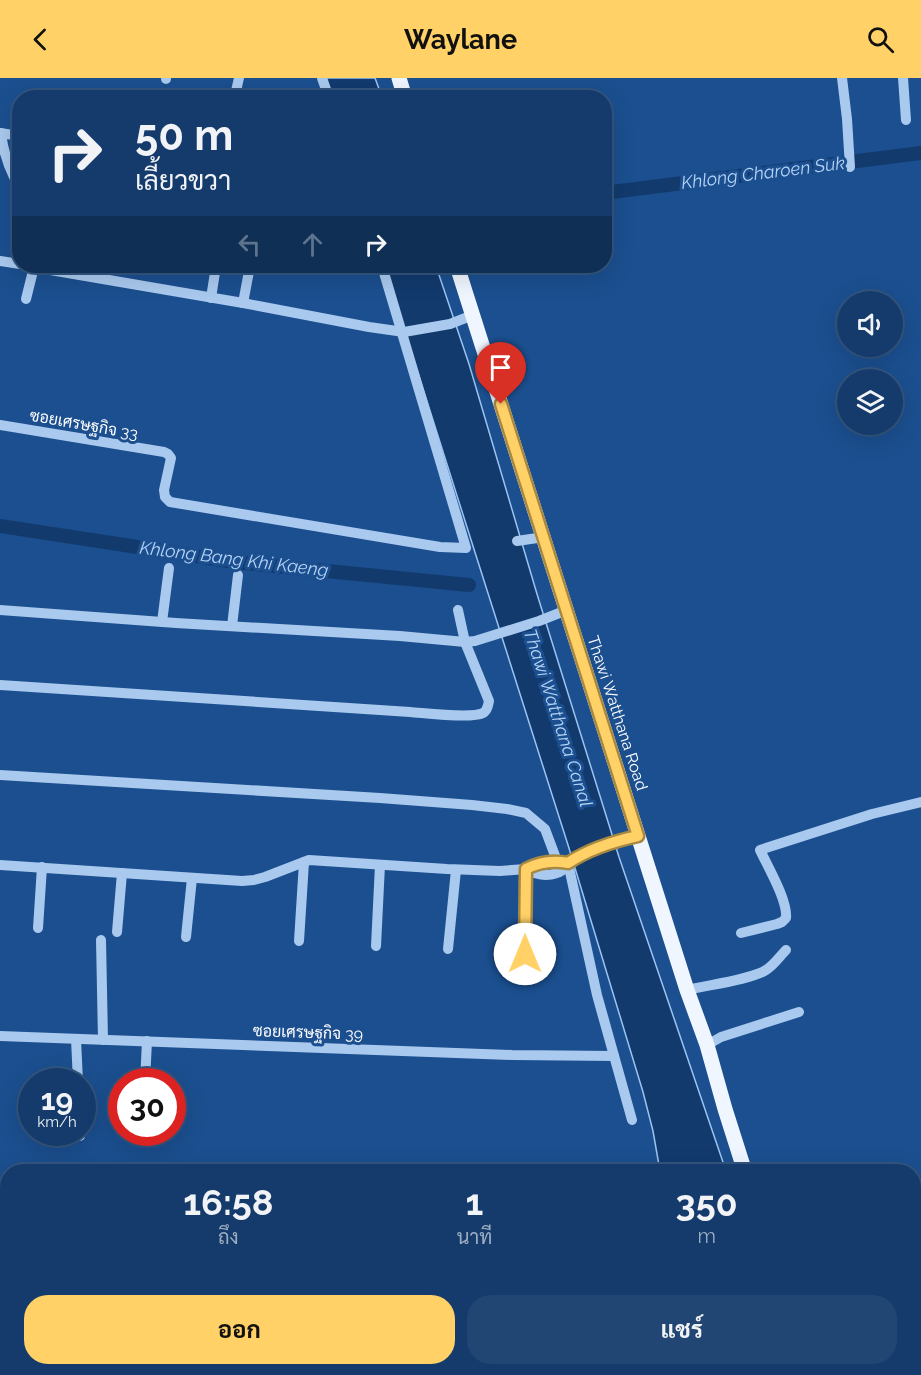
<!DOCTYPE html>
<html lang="th">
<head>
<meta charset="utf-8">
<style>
  body { margin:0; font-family:Raleway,Sarabun,sans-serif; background:#214673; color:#f1f3f6; height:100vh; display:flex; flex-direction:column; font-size:22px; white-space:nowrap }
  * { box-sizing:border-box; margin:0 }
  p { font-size:20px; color:#9dadc1 }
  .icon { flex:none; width:33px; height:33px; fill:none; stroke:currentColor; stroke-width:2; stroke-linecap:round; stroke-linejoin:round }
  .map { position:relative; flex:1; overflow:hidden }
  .side { position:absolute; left:0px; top:1086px; width:921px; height:212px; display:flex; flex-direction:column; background:#143b6b; border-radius:24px 24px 0 0; box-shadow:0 6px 24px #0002,0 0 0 2px #33557e }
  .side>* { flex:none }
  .top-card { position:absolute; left:12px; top:12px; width:600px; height:183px; border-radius:24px; box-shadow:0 6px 24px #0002,0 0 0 2px #33557e; background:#143b6b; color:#f1f3f6; overflow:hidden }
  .tools { position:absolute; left:837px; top:213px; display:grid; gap:12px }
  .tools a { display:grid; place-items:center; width:66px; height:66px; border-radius:50%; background:#143b6b; box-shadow:0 6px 24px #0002,0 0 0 2px #33557e; font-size:30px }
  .speed { position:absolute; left:18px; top:990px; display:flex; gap:12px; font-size:30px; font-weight:700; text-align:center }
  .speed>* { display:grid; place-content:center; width:78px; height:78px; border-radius:50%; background:#143b6b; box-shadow:0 6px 24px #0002,0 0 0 2px #33557e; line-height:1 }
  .speed small { font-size:15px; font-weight:400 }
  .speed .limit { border:9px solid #d22; background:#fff; color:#111 }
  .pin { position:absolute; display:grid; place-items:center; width:51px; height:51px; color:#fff; margin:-62px -26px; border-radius:50% 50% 50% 0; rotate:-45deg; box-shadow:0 0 6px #0007 }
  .pin .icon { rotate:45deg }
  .me { position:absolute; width:66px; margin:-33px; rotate:0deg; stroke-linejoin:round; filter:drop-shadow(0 0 4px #0008) }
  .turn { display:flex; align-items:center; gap:21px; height:126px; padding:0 24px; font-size:27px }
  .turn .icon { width:78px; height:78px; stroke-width:2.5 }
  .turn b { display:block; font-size:42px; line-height:51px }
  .lanes { display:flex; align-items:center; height:57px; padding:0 24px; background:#0003; justify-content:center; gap:30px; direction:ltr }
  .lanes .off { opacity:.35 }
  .eta { display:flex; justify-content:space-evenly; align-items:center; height:102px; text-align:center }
  .eta b { font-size:36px; font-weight:700; line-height:42px }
  .button { display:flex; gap:12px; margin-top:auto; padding:12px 24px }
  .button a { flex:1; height:69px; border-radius:24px; background:#ffd166; color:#111; font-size:24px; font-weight:700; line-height:69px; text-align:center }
  .button a+a { background:#214673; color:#f1f3f6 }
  header { display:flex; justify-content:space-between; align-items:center; height:78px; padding:0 24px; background:#ffd166; color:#111; font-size:27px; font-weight:700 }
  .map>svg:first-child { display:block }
  .water { fill:#123a6d; stroke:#9cc4f0; stroke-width:1.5 }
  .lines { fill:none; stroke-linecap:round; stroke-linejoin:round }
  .canal { stroke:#123a6d; stroke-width:14 }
  .minor { stroke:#a9c9ee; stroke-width:10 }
  .major { stroke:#f0f6ff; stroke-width:15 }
  .route-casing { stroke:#a68842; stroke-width:15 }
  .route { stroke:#ffd166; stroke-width:10 }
  .labels { text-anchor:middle; stroke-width:6; stroke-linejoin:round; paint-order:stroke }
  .street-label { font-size:16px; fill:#fff; stroke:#1b4f8f }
  .water-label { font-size:18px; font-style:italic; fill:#b5d3f5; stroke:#1b4f8f }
</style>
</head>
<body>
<header><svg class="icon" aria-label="back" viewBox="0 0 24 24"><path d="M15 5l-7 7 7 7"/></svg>Waylane<svg class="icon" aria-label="search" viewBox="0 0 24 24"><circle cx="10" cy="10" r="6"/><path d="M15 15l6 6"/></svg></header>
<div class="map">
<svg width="921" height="1297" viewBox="0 0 921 1297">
  <rect width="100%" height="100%" fill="#1b4f8f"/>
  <g class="water">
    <path d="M326,0H375L382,19H332Z"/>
    <path d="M384,188H436L469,286L537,516L619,779L726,1093H660L653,1053L643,1014L568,767Z"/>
    <path d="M726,1290H789L791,1297H728Z"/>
  </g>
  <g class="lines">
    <g class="canal">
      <path d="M604,115L921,75"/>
      <path d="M0,448L235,484L469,507"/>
    </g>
    <g class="minor">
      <path d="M322,0L329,20"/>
      <path d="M842,0L847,41L850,89"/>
      <path d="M903,0L906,42"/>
      <path d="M166,1V0"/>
      <path d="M236,13L239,0"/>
      <path d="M0,55L20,58"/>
      <path d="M1,55C3,71 7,85 14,99"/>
      <path d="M0,183L20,186"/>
      <path d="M27,188L243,225L369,249L404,254L450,246L473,237"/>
      <path d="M211,220L216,188"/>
      <path d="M26,221L34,189"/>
      <path d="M243,225L250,188"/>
      <path d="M0,347L164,374L168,376L171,380L164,412L165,419L170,424L440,469L466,470L382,188"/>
      <path d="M517,463L544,459"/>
      <path d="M0,532L176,545L400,558L465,564L475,563L539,543L567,532"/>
      <path d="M162,544L169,490"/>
      <path d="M232,548L238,497"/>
      <path d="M0,607L410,634C425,635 471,641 483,635C487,633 488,628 489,623L465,564L458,532"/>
      <path d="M0,697L380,720L472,727L507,731L526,735L545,751L557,783"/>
      <path d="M568,785L597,917L632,1042"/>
      <path d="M0,787L242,803L254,802L265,799L309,782L447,791L500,793L526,791L537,785L557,783L568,785"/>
      <path d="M526,791C536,797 546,799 557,795C565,793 568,784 575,780C594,770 617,763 638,758"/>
      <path d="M38,850L42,789"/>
      <path d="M117,854L122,795"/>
      <path d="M741,855L777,846L782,844L786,840C788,823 768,789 760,772L872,736L921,724"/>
      <path d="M186,859L192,800"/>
      <path d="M101,862L103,962"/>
      <path d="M299,863L304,784"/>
      <path d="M376,868L380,787"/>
      <path d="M448,871L456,792"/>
      <path d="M525,876L526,791"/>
      <path d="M687,912C707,907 751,902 766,892C774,887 780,878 786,872"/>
      <path d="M0,958L512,977L614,978"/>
      <path d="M76,961L78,1004"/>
      <path d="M707,967L721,959L799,934"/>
      <path d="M145,1004L147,963"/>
      <path d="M80,1054V1058"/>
      <path d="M894,1297L921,1290"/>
    </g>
    <g class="major">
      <path d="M399,0L405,20"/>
      <path d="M457,188L687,912L707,967L725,1031L745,1094"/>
      <path d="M810,1290L812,1297"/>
    </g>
  </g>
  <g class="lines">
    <defs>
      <path id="route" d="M501,326L638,758C615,763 589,771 568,785C553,782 539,784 526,791L525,876"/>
    </defs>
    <use href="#route" class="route-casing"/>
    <use href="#route" class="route"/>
  </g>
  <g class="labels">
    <g class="street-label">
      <text transform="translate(84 346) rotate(10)" y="6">ซอยเศรษฐกิจ 33</text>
      <text transform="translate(618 635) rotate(72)" y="6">Thawi Watthana Road</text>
      <text transform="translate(308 954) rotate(2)" y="6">ซอยเศรษฐกิจ 39</text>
    </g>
    <g class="water-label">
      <text transform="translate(763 95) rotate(-7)" y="6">Khlong Charoen Suk</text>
      <text transform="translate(234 481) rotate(7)" y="6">Khlong Bang Khi Kaeng</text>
      <text transform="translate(558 640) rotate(72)" y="6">Thawi Watthana Canal</text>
    </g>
  </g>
</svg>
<div class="tools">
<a><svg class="icon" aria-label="sound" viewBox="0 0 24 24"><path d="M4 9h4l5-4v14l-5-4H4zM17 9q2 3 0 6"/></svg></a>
<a><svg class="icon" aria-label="layers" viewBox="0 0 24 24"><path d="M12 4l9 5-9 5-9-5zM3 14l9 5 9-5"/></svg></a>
</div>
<div class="speed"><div>19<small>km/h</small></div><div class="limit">30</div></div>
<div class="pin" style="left:501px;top:326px;background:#d93025"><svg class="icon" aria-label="arrive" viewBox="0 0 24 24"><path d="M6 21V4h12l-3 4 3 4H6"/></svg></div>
<svg class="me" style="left:525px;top:876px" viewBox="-20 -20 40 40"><circle r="19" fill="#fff"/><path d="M0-13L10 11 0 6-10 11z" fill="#ffd166"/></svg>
<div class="top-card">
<div class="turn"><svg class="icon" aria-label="right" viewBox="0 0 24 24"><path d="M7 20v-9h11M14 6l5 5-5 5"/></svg><div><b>50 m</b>เลี้ยวขวา</div></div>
<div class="lanes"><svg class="icon off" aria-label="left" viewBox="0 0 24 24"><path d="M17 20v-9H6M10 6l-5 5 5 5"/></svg><svg class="icon off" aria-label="ahead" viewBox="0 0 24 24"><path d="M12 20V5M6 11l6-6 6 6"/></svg><svg class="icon" aria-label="right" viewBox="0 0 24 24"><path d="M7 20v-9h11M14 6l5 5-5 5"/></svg></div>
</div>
<section class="side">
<div class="eta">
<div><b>16:58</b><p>ถึง</p></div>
<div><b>1</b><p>นาที</p></div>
<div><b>350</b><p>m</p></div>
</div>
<div class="button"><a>ออก</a><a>แชร์</a></div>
</section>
</div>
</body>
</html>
